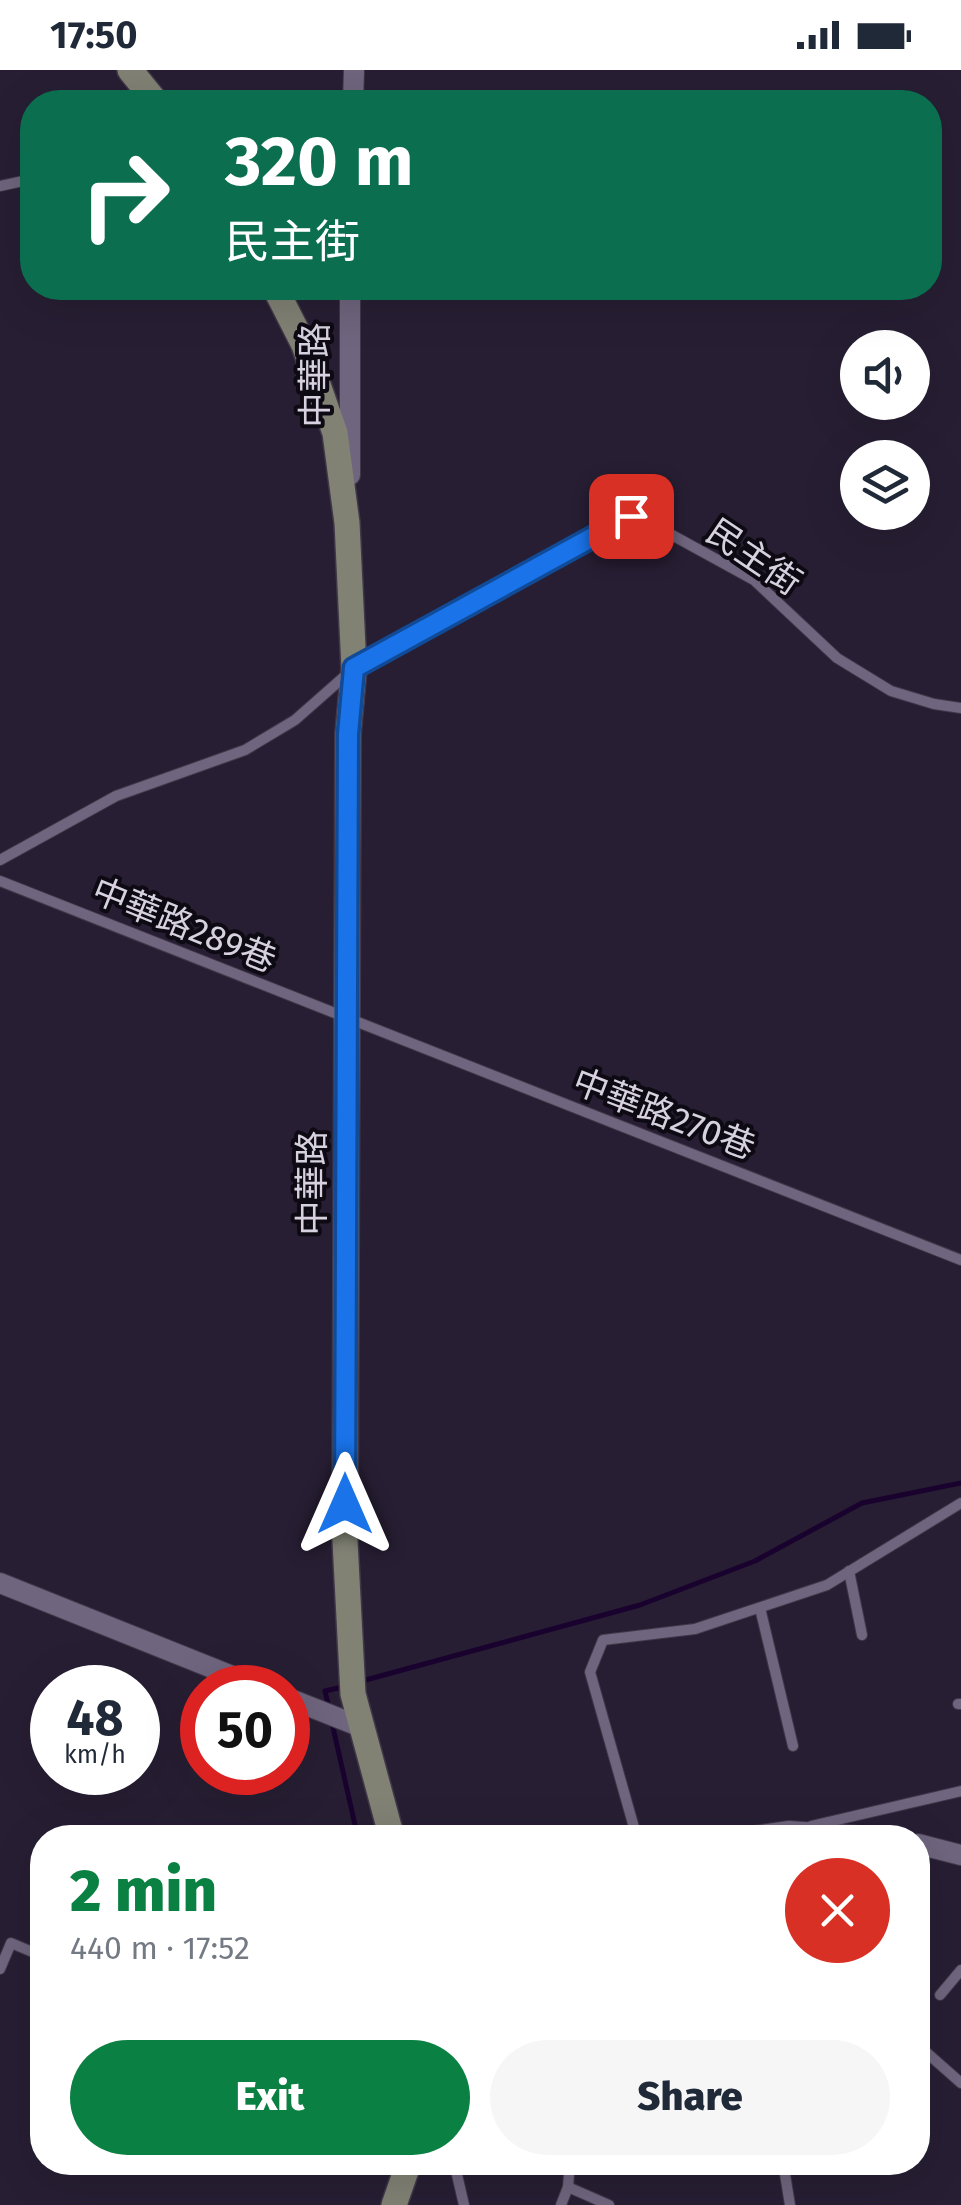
<!DOCTYPE html>
<html lang="en">
<head>
<meta charset="utf-8">
<style>
  body { margin:0; font-family:"Fira Sans","Noto Sans TC",sans-serif; background:#f6f6f7; color:#1f2937; height:100vh; display:flex; flex-direction:column; font-size:38px; white-space:nowrap }
  * { box-sizing:border-box; margin:0 }
  p { font-size:32px; color:#747a83 }
  .icon { flex:none; width:55px; height:55px; fill:none; stroke:currentColor; stroke-width:2; stroke-linecap:round; stroke-linejoin:round }
  .map { position:relative; flex:1; overflow:hidden }
  .panel { position:absolute; left:30px; top:1755px; width:900px; height:350px; display:flex; flex-direction:column; background:#fff; border-radius:40px; box-shadow:0 10px 40px #0002 }
  .panel>* { flex:none }
  .top-card { position:absolute; left:20px; top:20px; width:922px; height:210px; border-radius:40px; box-shadow:0 10px 40px #0002; background:#0b6e4f; color:#fff; overflow:hidden }
  .fabs { position:absolute; left:840px; top:260px; display:grid; gap:20px }
  .fabs a { display:grid; place-items:center; width:90px; height:90px; border-radius:50%; background:#fff; box-shadow:0 10px 40px #0002; font-size:50px }
  .speed { position:absolute; left:30px; top:1595px; display:flex; gap:20px; font-size:50px; font-weight:700; text-align:center }
  .speed>* { display:grid; place-content:center; width:130px; height:130px; border-radius:50%; background:#fff; box-shadow:0 10px 40px #0002; line-height:1 }
  .speed small { font-size:25px; font-weight:400 }
  .speed .limit { border:15px solid #d22; background:#fff; color:#111 }
  .pin { position:absolute; display:grid; place-items:center; width:85px; height:85px; color:#fff; margin:-42px; border-radius:20px; box-shadow:0 5px 15px #0006 }
  .me { position:absolute; width:110px; margin:-55px; rotate:0deg; stroke-linejoin:round; filter:drop-shadow(0 0 8px #0008) }
  .turn { display:flex; align-items:center; gap:35px; height:210px; padding:0 40px; font-size:45px }
  .turn .icon { width:130px; height:130px; stroke-width:2.5 }
  .turn b { display:block; font-size:70px; line-height:85px }
  .round { display:grid; place-items:center; flex:none; width:105px; height:105px; border-radius:52px; background:#f6f6f7 }
  .overview { display:flex; align-items:center; justify-content:space-between; height:170px; padding:0 40px }
  h1 { font-size:60px; font-weight:800; line-height:75px; color:#0b8043 }
  .primary-button { display:flex; gap:20px; margin-top:auto; padding:20px 40px }
  .primary-button a { flex:1; height:115px; border-radius:60px; background:#0b8043; color:#fff; font-size:40px; font-weight:800; line-height:115px; text-align:center }
  .primary-button a+a { background:#f6f6f7; color:#1f2937 }
  .status { display:flex; justify-content:space-between; align-items:center; height:70px; padding:0 50px; background:#fff; direction:ltr }
  .status svg { height:28px; fill:currentColor }
  .map>svg:first-child { display:block }
  .lines { fill:none; stroke-linecap:round; stroke-linejoin:round }
  .stream { stroke:#19032e; stroke-width:5 }
  .lane-casing { stroke:#403849; stroke-width:12 }
  .street-casing { stroke:#403849; stroke-width:22 }
  .secondary-casing { stroke:#403849; stroke-width:28 }
  .lane { stroke:#6f657e; stroke-width:10 }
  .street { stroke:#6f657e; stroke-width:20 }
  .secondary { stroke:#818274; stroke-width:25 }
  .route-casing { stroke:#114b97; stroke-width:25 }
  .route { stroke:#1a73e8; stroke-width:18 }
  .labels { text-anchor:middle; stroke-width:8; stroke-linejoin:round; paint-order:stroke }
  .street-label { font-size:35px; fill:#d7d1df; stroke:#0e0a13 }
</style>
</head>
<body>
<div class="status"><b>17:50</b><svg viewBox="0 0 49 12"><path d="M0 12V9h3v3zM5 12V6h3v6zM10 12V3h3v9zM15 12V0h3v12zM26 1h20v11H26zM47 4h2v5h-2z"/></svg></div>
<div class="map">
<svg width="961" height="2135" viewBox="0 0 961 2135">
  <rect width="100%" height="100%" fill="#271e33"/>
  <g class="lines">
    <g class="stream">
      <path d="M362,1611L640,1535L755,1491L862,1433L961,1413"/>
      <path d="M329,1638L325,1621L347,1616"/>
      <path d="M332,1653L358,1768"/>
    </g>
    <defs>
      <g id="lane">
        <path d="M0,116L32,109"/>
        <path d="M0,790L116,726L245,680L295,650L354,598L631,447L641,448L754,510L837,588L891,621L934,634L961,638"/>
        <path d="M0,811L961,1190"/>
        <path d="M849,1501L862,1565"/>
        <path d="M760,1538L793,1676"/>
        <path d="M958,1634H961"/>
        <path d="M811,1756L961,1721"/>
        <path d="M637,1768L590,1602L603,1570L695,1559L827,1515L961,1433"/>
        <path d="M0,1899L11,1873L42,1886"/>
        <path d="M940,1925L961,1900"/>
        <path d="M918,1975L961,2013"/>
        <path d="M454,2092L464,2135"/>
        <path d="M783,2092L790,2135"/>
        <path d="M568,2117L609,2135"/>
        <path d="M561,2135L568,2117L570,2092"/>
      </g>
      <g id="street">
        <path d="M353,32L354,0"/>
        <path d="M350,405V218"/>
        <path d="M0,1513L262,1618"/>
        <path d="M288,1628L361,1657"/>
        <path d="M740,1768L789,1761L889,1768"/>
        <path d="M918,1774L961,1785"/>
      </g>
      <g id="secondary">
        <path d="M130,0L156,32"/>
        <path d="M275,218L304,275L335,363L347,453L354,598L348,664L345,1471L353,1624L392,1768"/>
        <path d="M394,2135L409,2092"/>
      </g>
    </defs>
    <use href="#lane" class="lane-casing"/>
    <use href="#street" class="street-casing"/>
    <use href="#secondary" class="secondary-casing"/>
    <use href="#lane" class="lane"/>
    <use href="#street" class="street"/>
    <use href="#secondary" class="secondary"/>
  </g>
  <g class="lines">
    <defs>
      <path id="route" d="M345,1434L348,664L354,598L631,446"/>
    </defs>
    <use href="#route" class="route-casing"/>
    <use href="#route" class="route"/>
  </g>
  <g class="labels">
    <g class="street-label">
      <text transform="translate(315 305) rotate(-90)" y="12">中華路</text>
      <text transform="translate(754 487) rotate(34)" y="12">民主街</text>
      <text transform="translate(184 855) rotate(22)" y="12">中華路289巷</text>
      <text transform="translate(664 1044) rotate(21)" y="12">中華路270巷</text>
      <text transform="translate(312 1113) rotate(-90)" y="12">中華路</text>
    </g>
  </g>
</svg>
<div class="fabs">
<a><svg class="icon" aria-label="sound" viewBox="0 0 24 24"><path d="M4 9h4l5-4v14l-5-4H4zM17 9q2 3 0 6"/></svg></a>
<a><svg class="icon" aria-label="layers" viewBox="0 0 24 24"><path d="M12 4l9 5-9 5-9-5zM3 14l9 5 9-5"/></svg></a>
</div>
<div class="speed"><div>48<small>km/h</small></div><div class="limit">50</div></div>
<div class="pin" style="left:631px;top:446px;background:#d93025"><svg class="icon" aria-label="arrive" viewBox="0 0 24 24"><path d="M6 21V4h12l-3 4 3 4H6"/></svg></div>
<svg class="me" style="left:345px;top:1434px" viewBox="-20 -20 40 40"><path d="M0-17L14 15 0 8-14 15z" fill="#1a73e8" stroke="#fff" stroke-width="4"/></svg>
<div class="top-card">
<div class="turn"><svg class="icon" aria-label="right" viewBox="0 0 24 24"><path d="M7 20v-9h11M14 6l5 5-5 5"/></svg><div><b>320 m</b>民主街</div></div>
</div>
<section class="panel">
<div class="overview"><div><h1>2 min</h1><p>440 m · 17:52</p></div><a class="round" style="background:#d93025;color:#fff"><svg class="icon" aria-label="close" viewBox="0 0 24 24"><path d="M6 6l12 12M18 6L6 18"/></svg></a></div>
<div class="primary-button"><a>Exit</a><a>Share</a></div>
</section>
</div>
</body>
</html>
